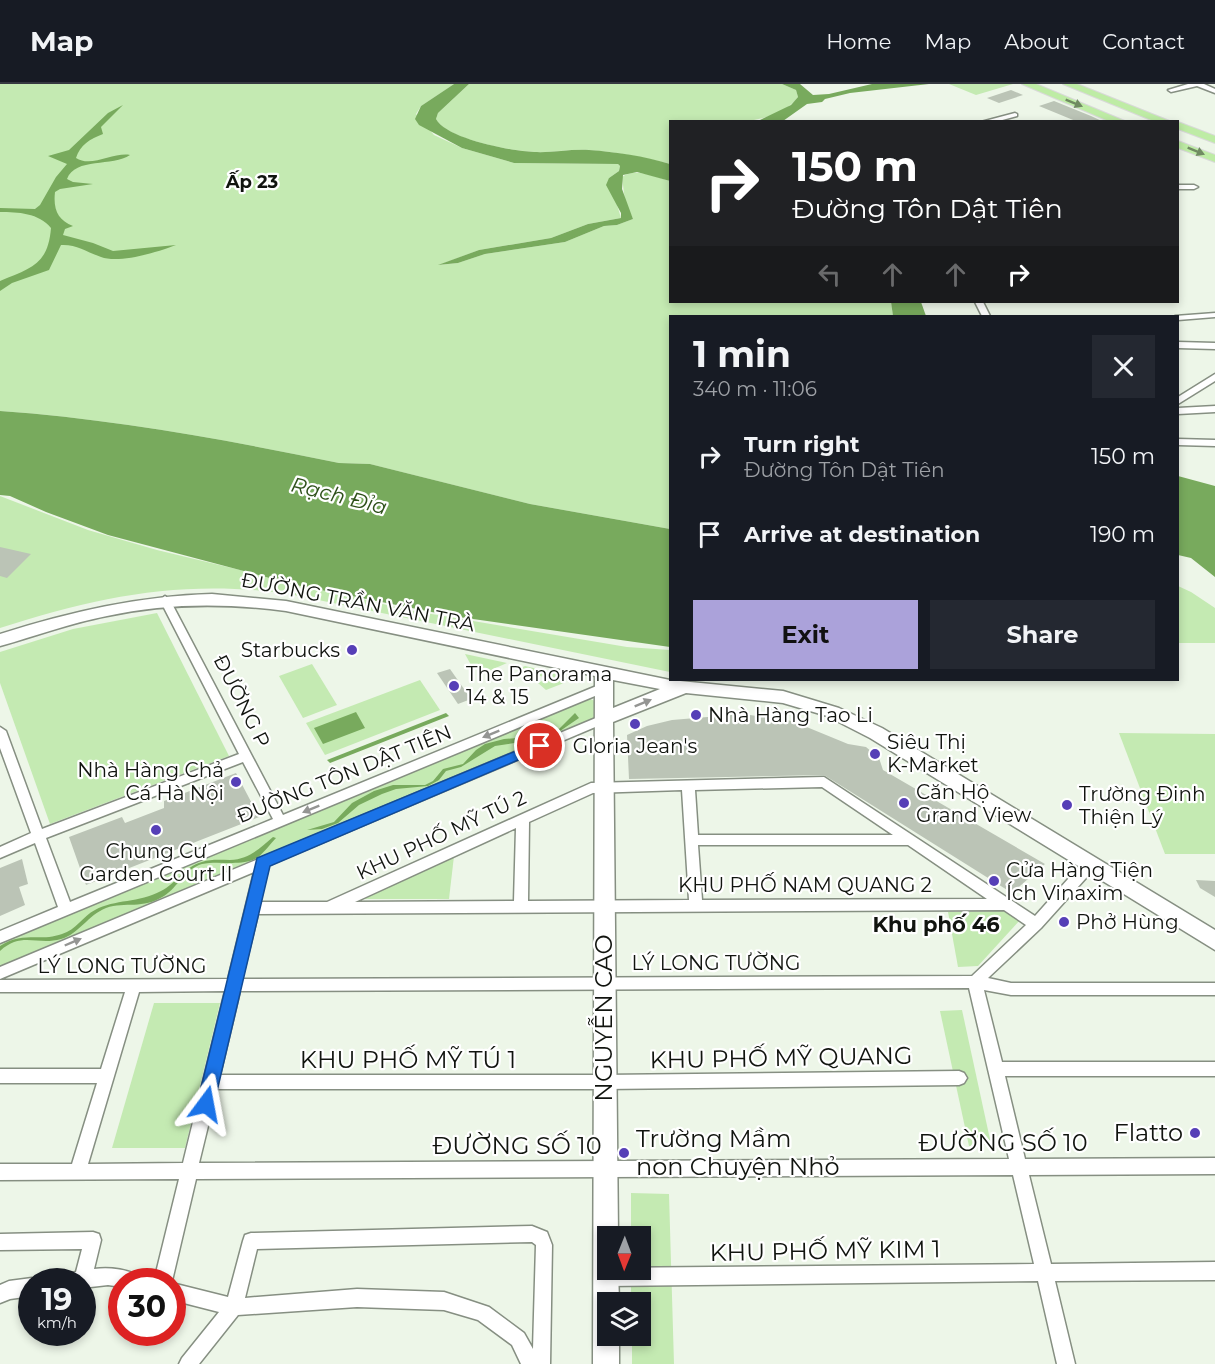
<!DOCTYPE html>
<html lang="en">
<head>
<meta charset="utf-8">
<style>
  body { margin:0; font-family:Montserrat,sans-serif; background:#242831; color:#f1f3f6; height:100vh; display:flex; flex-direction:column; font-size:22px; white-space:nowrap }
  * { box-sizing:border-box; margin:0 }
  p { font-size:20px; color:#9ea1a6 }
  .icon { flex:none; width:33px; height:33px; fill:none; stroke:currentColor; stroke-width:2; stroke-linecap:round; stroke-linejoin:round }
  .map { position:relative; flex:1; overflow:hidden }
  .sheet { position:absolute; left:669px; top:231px; width:510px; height:366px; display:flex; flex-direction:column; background:#171b24; border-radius:0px; box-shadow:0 3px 9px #0003 }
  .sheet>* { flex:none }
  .guide { position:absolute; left:669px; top:36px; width:510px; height:183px; border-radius:0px; box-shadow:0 3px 9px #0003; background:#202124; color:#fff; overflow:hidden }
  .needle { width:39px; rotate:181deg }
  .buttons { position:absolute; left:597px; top:1142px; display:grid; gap:12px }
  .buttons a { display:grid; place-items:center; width:54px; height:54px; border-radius:0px; background:#171b24; box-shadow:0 3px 9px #0003; font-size:30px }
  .speed { position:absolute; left:18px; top:1184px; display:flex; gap:12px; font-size:30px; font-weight:700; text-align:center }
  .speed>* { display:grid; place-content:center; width:78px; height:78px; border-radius:50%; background:#171b24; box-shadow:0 3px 9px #0003; line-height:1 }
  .speed small { font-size:15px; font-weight:400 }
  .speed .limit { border:9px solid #d22; background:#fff; color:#111 }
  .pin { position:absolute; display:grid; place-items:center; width:51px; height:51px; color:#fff; margin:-26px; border:3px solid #fff; border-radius:50%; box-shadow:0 2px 6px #0007 }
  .me { position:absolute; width:66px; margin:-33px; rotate:13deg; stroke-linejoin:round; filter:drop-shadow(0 0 4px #0008) }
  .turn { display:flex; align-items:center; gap:21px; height:126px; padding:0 24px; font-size:27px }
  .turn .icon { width:78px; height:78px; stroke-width:2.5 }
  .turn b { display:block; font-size:42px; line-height:51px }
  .lanes { display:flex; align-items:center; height:57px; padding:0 24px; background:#0003; justify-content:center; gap:30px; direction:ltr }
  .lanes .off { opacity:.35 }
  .round { display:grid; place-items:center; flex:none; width:63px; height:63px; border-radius:0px; background:#242831 }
  .summary { display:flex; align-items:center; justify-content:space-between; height:102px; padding:0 24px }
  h1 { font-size:36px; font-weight:700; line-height:45px }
  .button { display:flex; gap:12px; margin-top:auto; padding:12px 24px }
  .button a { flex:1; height:69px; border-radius:0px; background:#aba2da; color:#111; font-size:24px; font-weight:700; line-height:69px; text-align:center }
  .button a+a { background:#242831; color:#f1f3f6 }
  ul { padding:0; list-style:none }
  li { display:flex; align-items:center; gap:18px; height:78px; padding:0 24px }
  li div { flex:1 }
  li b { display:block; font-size:22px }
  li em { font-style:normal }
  header { display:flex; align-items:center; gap:36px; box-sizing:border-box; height:84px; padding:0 30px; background:#171b24; border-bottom:2px solid #363941 }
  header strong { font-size:28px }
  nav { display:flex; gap:33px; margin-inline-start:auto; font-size:21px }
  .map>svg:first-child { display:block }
  .green { fill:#c4eab2 }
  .water { fill:#78aa5d }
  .building { fill:#bbc4b6 }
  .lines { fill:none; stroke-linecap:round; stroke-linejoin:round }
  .street-casing { stroke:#868f82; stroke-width:3 }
  .secondary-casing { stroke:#868f82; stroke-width:3 }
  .primary-casing { stroke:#d9d9d9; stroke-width:2 }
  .street { fill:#fff; fill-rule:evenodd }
  .secondary { fill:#fff; fill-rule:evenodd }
  .primary { fill:#beeca5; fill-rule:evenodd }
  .oneway { fill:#708b62 }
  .oneway2 { fill:#949593 }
  .route { fill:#1a73e8; stroke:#114b97; stroke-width:1.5 }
  .poi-dot { fill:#563fb7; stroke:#fff; stroke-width:2 }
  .labels { text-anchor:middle; stroke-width:4.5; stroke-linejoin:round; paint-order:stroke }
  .far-neighbourhood-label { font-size:18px; font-weight:bold; fill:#11140f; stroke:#fff }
  .street-label { font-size:20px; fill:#11140f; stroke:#fff }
  .poi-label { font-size:20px; fill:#11140f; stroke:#fff; text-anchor:start }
  .water-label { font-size:21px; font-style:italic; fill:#2f511b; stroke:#fff }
  .neighbourhood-label { font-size:21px; font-weight:bold; fill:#11140f; stroke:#fff }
  .near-street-label { font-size:24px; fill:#11140f; stroke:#fff }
  .near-poi-label { font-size:24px; fill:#11140f; stroke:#fff; text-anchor:end }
</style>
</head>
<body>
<header>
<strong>Map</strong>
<nav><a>Home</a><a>Map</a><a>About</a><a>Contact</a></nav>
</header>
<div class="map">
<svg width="1215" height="1280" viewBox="0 0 1215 1280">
  <rect width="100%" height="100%" fill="#edf6e8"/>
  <g class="green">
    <path d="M0,0H454L421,22L416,30L434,51L462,64L514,79L618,80L620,82L619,87L609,94L621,134L588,140L551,154L479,166L439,181L458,179L485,170L565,158L604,142L617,141L633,135L625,117L622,93C635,83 656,93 670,97V218H891L893,232H670V445L530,420L370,380L339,379C227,356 114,335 0,327Z"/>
    <path d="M469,0H782L796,6L798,13C772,47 709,37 670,38V80C644,73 616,68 589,66C570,65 552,69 534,68C511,67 446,55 436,35L438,29Z"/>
    <path d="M949,0H1013L976,11Z"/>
    <path d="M0,412L88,446L157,466L408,526L627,563L670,566V588L289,510C185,495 99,512 0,544Z"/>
    <path d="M1178,502L1191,508L1215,524V559H1178Z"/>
    <path d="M157,529L229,672L50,740L0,599V568L73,545Z"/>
    <path d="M465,570L507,579L491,586L471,581Z"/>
    <path d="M312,580L337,621L303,634L279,592Z"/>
    <path d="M525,582L555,589L564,599L546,606L538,599L548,594L516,586Z"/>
    <path d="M420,596L440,626L325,671L306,639Z"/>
    <path d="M588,614L595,617L594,633L591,637L0,885V857Z"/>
    <path d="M1119,649L1215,650V770H1165Z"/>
    <path d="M454,772L449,815H364Z"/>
    <path d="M1007,827L1020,836L978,882L958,883L948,828Z"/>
    <path d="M154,919H220L185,1064H112Z"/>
    <path d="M962,926L991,1060L969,1062L940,927Z"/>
    <path d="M631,1109L669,1110L674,1280H632V1251H640V1218H631V1185H640V1152H631Z"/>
  </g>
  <g class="water">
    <path d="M454,0H469L438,29L436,35C447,55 511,67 534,68C552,69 570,65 589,66C616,68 644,72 670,80V97L637,88L623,91L622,105L633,135L617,141L604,142L565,158L485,170L458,179L438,181L479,166L551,154L588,140L621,134V129L606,101L609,94L619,87L620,82L618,80L514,79L462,64L419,41L415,35L421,22Z"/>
    <path d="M782,0H800L813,11L829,10L872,0H929L850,9L825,15L822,18L807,20L783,37H758L791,21L798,13L796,6Z"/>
    <path d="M123,21L101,43L103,50C90,55 80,61 76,74C91,84 114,68 130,71C113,83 75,73 67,95L73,98L93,100L60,105L55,108C53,126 58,136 73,142L65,145L63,151L93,159L113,167L176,161C158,168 119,180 101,173C87,168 76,160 61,161L49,186L12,199L0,207V197C31,184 48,181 51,144C39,129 18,128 0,128V124L35,125L40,121L56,93L67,80L48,72L69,66L108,29Z"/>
    <path d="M891,218H921L926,232H893Z"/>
    <path d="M0,327C114,335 227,356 339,379L370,380L530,420L670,445V563L452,532L296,501L108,451L46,428L10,412L0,411Z"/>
    <path d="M1178,392L1215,402V493L1191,474L1178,471Z"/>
    <path d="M356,628L365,644L323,660L314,644Z"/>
    <path d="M446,629L449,632L330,679L327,676Z"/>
    <path d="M575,629L579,634L560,647L540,655L495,662L461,683L446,687L439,696L428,702L396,705L382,710L359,721L338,739L322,745L307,746L334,738L352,719L374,707L393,701H425L433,697L443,685L463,680L476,666L485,660L504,655L544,652L559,645Z"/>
    <path d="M273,753L276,754C270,760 264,769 257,774C241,783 219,776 202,780C185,785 178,803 164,812C142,826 126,817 106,824C88,831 79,850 61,855C37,862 22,847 0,867V862C23,847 40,858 62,850C76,846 83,832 95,826C115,815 139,819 161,807C177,799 184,783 202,778C211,775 220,776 230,776C249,775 259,765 273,753Z"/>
  </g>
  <g class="building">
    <path d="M1011,6L1023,11L999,19L987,14Z"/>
    <path d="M1054,17L1091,32L1104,38H1078L1039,22Z"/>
    <path d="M0,463L31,470L7,494L0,492Z"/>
    <path d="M450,585L471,615L458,620L437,589Z"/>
    <path d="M743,630L792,637L848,660L866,663L879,674L883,686L1045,780L1012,809L824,691L629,695L627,651L647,642L672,636Z"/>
    <path d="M236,689L259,733L86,801L69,753L122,733L125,739L164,724V717Z"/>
    <path d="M22,775L28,800L19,803L25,821L0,832V784Z"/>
    <path d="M1196,796L1215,797V813L1200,804Z"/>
  </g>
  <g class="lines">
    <defs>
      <g id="street">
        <path d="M1188,0H1204L1215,5V9L1197,2L1171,8L1168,6Z"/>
        <path d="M1015,29L1017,30V32L995,38H981Z"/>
        <path d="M1178,101H1194L1198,103L1194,105H1178Z"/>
        <path d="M975,218H983L990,232H982Z"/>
        <path d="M1215,229V233L1178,236V232H1175Z"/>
        <path d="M1178,258L1215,259V265L1178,264Z"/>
        <path d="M1215,290V297L1178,320V313Z"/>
        <path d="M1215,322V328L1178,330V324Z"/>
        <path d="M1178,355L1215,356V362L1178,361Z"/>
        <path d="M165,512L170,516L283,731L599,601L603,600L609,604L607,607L0,859V847L58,823L35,759L0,774V763L31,749L0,664V643L6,647L42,745L239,670L160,516ZM243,678L273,735L70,818L46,754Z"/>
        <path d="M603,631L609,635L607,638L269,781L260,818H327L591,699L824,693L1035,832L1085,776L1090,775L1095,776L1097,780L1095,784L1041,844L988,894L1011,899H1215V911H1011L984,906L1002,978H1215V992H1005L1025,1075L1215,1074V1090L1029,1091L1051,1180L1215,1178V1196L1055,1197L1075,1280H1057L1038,1197L606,1202L600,1199L597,1193L600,1187L606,1184L1034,1180L1013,1091L196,1095L172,1197H154L179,1095L0,1096V1080H72L97,999H0V985H101L125,908H0V896L228,895L254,788L0,895V883ZM822,703L893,751H698L695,706ZM682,706L689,816L528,817L529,738L593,709ZM516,744L514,817L355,818ZM698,761H908L987,815L702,816ZM1004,826L1026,841L972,892L242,895L258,830ZM969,904L1009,1075L199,1079L217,1005H604L959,1001L964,999L967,994L964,989L959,987L604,991H220L240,907ZM225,907L183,1079L88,1080L139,908Z"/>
        <path d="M532,1142L547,1148L552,1161L550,1280H521L512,1261L478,1236L444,1226L357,1223L238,1231L199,1280H179L182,1274L219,1228L172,1216V1199L228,1213L243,1157L245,1151L251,1149ZM532,1158L536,1161L533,1265L524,1249L489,1223L444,1208L357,1205L245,1214L257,1165Z"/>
        <path d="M93,1148L99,1150L101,1156L94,1185C109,1183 124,1185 138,1191L141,1197H122V1203L108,1201L82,1204V1197H61L64,1191L76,1188L82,1165L0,1166V1150Z"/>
        <path d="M32,1194L38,1197H32V1212L10,1215L0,1219V1201L9,1197Z"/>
      </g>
      <path id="secondary" d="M212,510L286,517L670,596L783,607L839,624L882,644L1215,846V866L870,654L827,632L783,619L686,609L613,638L618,1152H608V1185H618L619,1218H608V1251H619V1280H593L595,592L286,527C225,519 167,519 107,532C70,539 36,552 0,562V550C70,528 138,512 212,510ZM613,596L660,605L613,624Z"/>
      <g id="primary">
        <path d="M1022,0H1036L1127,38H1111Z"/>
        <path d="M1063,0H1077L1172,38H1156Z"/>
        <path d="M1178,38L1215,52V59L1178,45Z"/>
        <path d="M1178,57L1215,71V78L1178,64Z"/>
      </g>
    </defs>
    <use href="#street" class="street-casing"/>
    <use href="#secondary" class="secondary-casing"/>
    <use href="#primary" class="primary-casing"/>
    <use href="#street" class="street"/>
    <use href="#secondary" class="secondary"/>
    <use href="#primary" class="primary"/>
  </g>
  <defs><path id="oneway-solid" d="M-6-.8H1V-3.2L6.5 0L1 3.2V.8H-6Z" transform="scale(1.5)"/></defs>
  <g class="oneway">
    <use href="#oneway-solid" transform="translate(1074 19) rotate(22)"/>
    <use href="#oneway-solid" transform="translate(1196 67) rotate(22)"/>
  </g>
  <g class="oneway2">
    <use href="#oneway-solid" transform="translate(643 619) rotate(-22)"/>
    <use href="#oneway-solid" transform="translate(491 650) rotate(158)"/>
    <use href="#oneway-solid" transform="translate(311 725) rotate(158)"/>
    <use href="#oneway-solid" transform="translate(73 858) rotate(-23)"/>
  </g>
  <path class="route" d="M540,657L544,658L546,662L544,665L270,782L214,1020L212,1026L206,1029L199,1026L197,1020L257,774Z"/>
  <g class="poi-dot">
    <circle cx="352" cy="566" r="6"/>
    <circle cx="454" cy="602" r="6"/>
    <circle cx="696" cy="631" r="6"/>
    <circle cx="635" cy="640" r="6"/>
    <circle cx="875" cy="670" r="6"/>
    <circle cx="236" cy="698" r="6"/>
    <circle cx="904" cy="719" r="6"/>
    <circle cx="1067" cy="721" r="6"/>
    <circle cx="156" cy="746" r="6"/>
    <circle cx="994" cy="797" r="6"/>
    <circle cx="1064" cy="838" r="6"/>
    <circle cx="1195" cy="1049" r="6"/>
    <circle cx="624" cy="1069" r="6"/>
  </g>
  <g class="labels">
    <g class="far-neighbourhood-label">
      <text x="252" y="104">Ấp 23</text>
    </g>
    <g class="street-label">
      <text transform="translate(358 518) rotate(11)" y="7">ĐƯỜNG TRẦN VĂN TRÀ</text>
      <text transform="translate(242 617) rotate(63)" y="7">ĐƯỜNG P</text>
      <text transform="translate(344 690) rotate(-22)" y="7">ĐƯỜNG TÔN DẬT TIÊN</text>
      <text transform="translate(441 751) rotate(-25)" y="7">KHU PHỐ MỸ TÚ 2</text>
      <text x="805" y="808">KHU PHỐ NAM QUANG 2</text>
      <text x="716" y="886">LÝ LONG TƯỜNG</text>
      <text x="122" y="889">LÝ LONG TƯỜNG</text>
    </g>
    <g class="poi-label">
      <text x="340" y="573" text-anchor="end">Starbucks</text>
      <text x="466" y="597">The Panorama<tspan x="466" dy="23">14 &amp; 15</tspan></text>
      <text x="708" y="638">Nhà Hàng Tao Li</text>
      <text x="887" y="665">Siêu Thị<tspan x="887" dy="23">K-Market</tspan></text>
      <text x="635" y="669" text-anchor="middle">Gloria Jean's</text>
      <text x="224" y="693" text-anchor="end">Nhà Hàng Chả<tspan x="224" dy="23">Cá Hà Nội</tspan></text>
      <text x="916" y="715">Căn Hộ<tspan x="916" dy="23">Grand View</tspan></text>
      <text x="1079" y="717">Trường Đinh<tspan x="1079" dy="23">Thiện Lý</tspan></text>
      <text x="156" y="774" text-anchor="middle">Chung Cư<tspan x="156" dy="23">Garden Court II</tspan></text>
      <text x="1006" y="793">Cửa Hàng Tiện<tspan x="1006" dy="23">Ích Vinaxim</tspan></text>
      <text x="1076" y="845">Phở Hùng</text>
    </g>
    <g class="water-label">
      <text transform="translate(339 412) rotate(14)" y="7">Rạch Đỉa</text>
    </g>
    <g class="neighbourhood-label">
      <text x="936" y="848">Khu phố 46</text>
    </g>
    <g class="near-street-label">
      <text transform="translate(604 934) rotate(-90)" y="8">NGUYỄN CAO</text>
      <text transform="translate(781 974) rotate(-1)" y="8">KHU PHỐ MỸ QUANG</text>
      <text x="408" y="984">KHU PHỐ MỸ TÚ 1</text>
      <text x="1003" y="1067">ĐƯỜNG SỐ 10</text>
      <text x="517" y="1070">ĐƯỜNG SỐ 10</text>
      <text transform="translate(825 1167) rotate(-1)" y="8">KHU PHỐ MỸ KIM 1</text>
    </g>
    <g class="near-poi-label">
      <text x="1183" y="1057">Flatto</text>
      <text x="636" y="1063" text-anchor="start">Trường Mầm<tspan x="636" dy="28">non Chuyện Nhỏ</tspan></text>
    </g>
  </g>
</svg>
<div class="buttons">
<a><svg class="needle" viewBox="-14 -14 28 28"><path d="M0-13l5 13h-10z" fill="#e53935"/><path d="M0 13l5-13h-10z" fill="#9ea1a6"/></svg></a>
<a><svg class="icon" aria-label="layers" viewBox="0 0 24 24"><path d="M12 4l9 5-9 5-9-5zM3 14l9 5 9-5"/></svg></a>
</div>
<div class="speed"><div>19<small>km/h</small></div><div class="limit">30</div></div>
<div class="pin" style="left:540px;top:662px;background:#d93025"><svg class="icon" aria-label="arrive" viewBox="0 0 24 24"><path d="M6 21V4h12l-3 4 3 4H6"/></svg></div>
<svg class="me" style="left:206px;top:1020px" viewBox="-20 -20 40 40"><path d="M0-17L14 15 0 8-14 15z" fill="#1a73e8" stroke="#fff" stroke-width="4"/></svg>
<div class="guide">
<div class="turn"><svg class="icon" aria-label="right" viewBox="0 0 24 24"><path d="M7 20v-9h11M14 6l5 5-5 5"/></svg><div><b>150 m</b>Đường Tôn Dật Tiên</div></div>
<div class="lanes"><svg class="icon off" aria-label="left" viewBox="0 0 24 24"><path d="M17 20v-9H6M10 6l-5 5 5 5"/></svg><svg class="icon off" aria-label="ahead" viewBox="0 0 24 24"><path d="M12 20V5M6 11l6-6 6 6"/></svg><svg class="icon off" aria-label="ahead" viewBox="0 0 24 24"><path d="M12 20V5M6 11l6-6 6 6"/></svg><svg class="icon" aria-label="right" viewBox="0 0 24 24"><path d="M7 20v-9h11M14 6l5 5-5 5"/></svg></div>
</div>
<section class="sheet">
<div class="summary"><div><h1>1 min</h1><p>340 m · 11:06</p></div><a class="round"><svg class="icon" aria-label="close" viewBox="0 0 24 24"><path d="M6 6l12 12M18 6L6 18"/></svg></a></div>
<ul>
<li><svg class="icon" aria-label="right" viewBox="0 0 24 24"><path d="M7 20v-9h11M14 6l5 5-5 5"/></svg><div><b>Turn right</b><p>Đường Tôn Dật Tiên</p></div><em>150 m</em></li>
<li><svg class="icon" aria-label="arrive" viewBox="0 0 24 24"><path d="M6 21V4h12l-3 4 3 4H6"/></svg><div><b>Arrive at destination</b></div><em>190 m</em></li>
</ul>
<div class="button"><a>Exit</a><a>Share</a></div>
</section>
</div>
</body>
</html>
